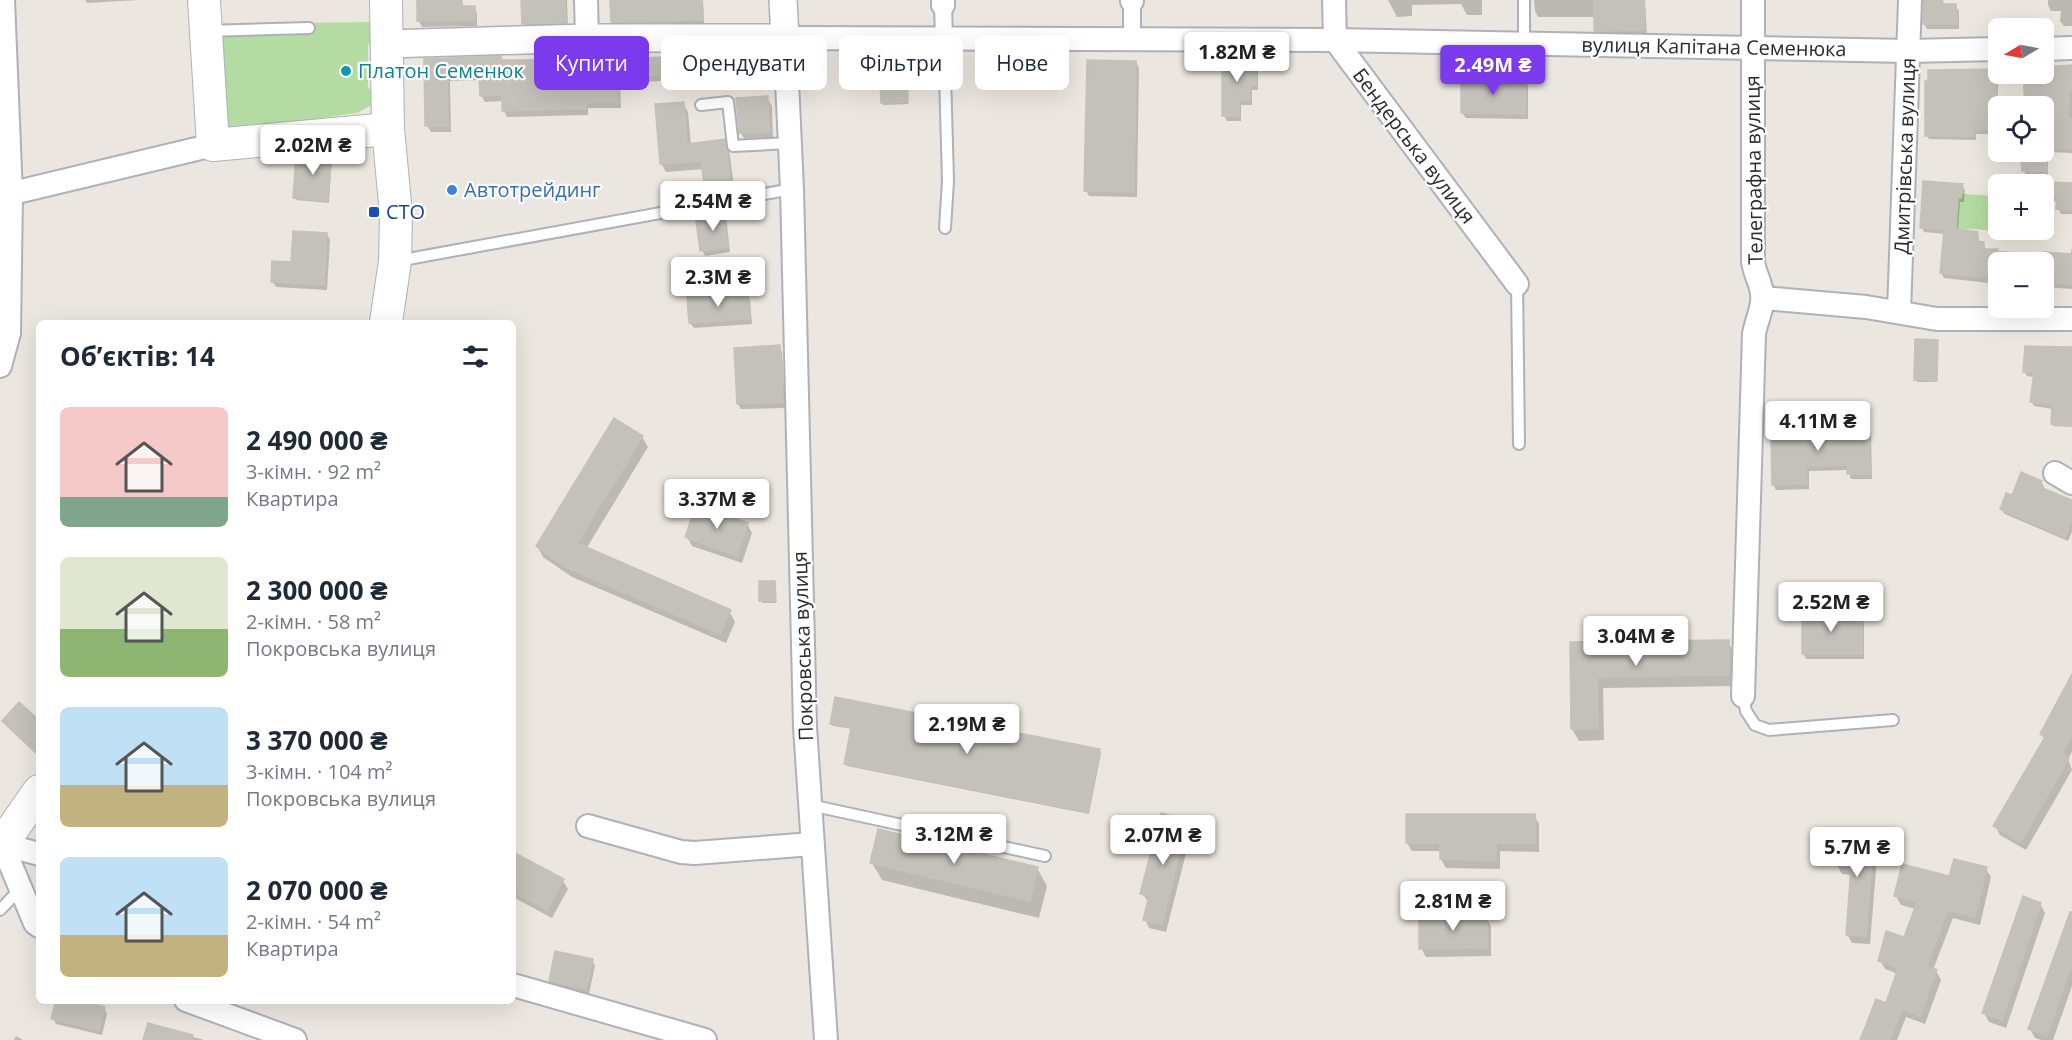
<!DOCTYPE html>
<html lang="uk">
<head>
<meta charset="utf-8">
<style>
  :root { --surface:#fff; --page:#f2f2f3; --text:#1f2937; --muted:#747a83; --accent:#7c3aed }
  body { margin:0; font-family:"Open Sans",sans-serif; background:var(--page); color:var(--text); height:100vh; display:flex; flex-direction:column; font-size:22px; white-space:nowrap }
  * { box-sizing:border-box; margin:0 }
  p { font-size:20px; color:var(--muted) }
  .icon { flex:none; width:33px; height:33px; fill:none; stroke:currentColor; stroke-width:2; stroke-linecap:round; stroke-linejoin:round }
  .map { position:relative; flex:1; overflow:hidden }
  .details { position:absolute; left:36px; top:320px; width:480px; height:684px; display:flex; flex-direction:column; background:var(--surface); border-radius:9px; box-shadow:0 6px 24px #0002 }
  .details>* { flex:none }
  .guide { position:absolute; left:534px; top:36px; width:570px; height:54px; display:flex; gap:12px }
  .needle { width:39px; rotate:260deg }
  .fabs { position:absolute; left:1988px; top:18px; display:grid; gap:12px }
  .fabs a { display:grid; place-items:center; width:66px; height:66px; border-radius:9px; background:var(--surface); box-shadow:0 6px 24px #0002; font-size:30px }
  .price { position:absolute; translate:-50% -51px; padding:0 14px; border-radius:6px; background:#fff; color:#222; font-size:20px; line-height:39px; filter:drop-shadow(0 2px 3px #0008) }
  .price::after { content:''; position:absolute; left:50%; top:36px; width:18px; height:14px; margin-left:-9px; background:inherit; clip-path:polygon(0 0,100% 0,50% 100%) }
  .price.active { background:var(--accent); color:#fff }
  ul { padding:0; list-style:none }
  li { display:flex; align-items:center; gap:18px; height:150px; padding:0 24px }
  li span { display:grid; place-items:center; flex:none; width:168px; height:120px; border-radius:9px; color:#555 }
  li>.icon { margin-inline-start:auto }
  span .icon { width:72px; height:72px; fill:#fffc; stroke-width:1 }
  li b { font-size:26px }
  h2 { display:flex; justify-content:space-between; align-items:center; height:72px; padding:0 24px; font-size:26px }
  .tag { padding:0 21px; border-radius:9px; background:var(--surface); box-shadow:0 6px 24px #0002; font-size:21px; line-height:54px }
  .tag.active { background:var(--accent); color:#fff }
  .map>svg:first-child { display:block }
</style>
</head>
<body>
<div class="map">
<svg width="2072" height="1040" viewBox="0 0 2072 1040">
  <rect width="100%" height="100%" fill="#ebe6df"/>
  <g fill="#b3dba2">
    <path d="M377,22v17l-9,6v43l10,6 -3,9 -18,10 -134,19 -7,-108z"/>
    <path d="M1996,184l2,1v45h22v3l-47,-4 -17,1 2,-32h3l1,-4 33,2z"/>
  </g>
  <g fill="#0003">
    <path d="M85,0h53l-51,3z"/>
    <path d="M418,0l43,1 3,5 10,1 3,6v13l-55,1 -3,-6z"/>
    <path d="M522,0h45l1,28 -41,1 -3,-5z"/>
    <path d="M611,0h92l1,23 -90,2 -2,-3z"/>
    <path d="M1388,0h94v15h-15l-6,-11 -49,1v11l-15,1z"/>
    <path d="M1534,0h111l2,36 -48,1 -4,-7v-13h-57l-3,-6z"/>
    <path d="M1924,0h19l1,5 11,1 4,5v18h-32l-3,-5z"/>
    <path d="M2048,0h24v26h-8l-4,-5 1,-10h-10l-3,-6z"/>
    <path d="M765,55l3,7 1,14 -149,7 1,25h-33v7l-81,2 -3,-6 -1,-10 -18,1 -4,-7v-15l-31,1 1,51h-20l-4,-7 -1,-65 74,-2 2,3h115z"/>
    <path d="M1255,59l3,6v25h-6v15h-11v16h-14l-3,-5z"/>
    <path d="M906,60l2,44 -25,1 -2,-26h-7l-1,-2 -1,-16z"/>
    <path d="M1136,62l3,6 -2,129 -48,-1 -3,-6z"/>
    <path d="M2072,66v87l-24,-1v23h-22l-2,-4 -3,-19h22v-46h-45v28h-22v6l-47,-1 -2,-4 3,-53 66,-12 3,4 -2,32 30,-1 -2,-31h18v-6z"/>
    <path d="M1525,80l3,6v33l-62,-1 -4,-5z"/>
    <path d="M767,97l5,9 1,34 -27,2 -5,-9z"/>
    <path d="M683,103l5,9 3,33 33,-4 5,8 7,52 -23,4 -5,-9 -4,-27 -38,3 -5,-9z"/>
    <path d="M332,154l-3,49 -33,-3 -1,-2z"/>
    <path d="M1962,185l3,5 -1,12h-4l-2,29 19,2 2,5v5h4l3,7 84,6 2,-8v41l-29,-2v-25h-45v22l-54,-6 -3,-5 4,-39 -21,-2 -2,-5z"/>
    <path d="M2072,185v29h-11l-3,-6v-6l-5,-1 -3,-5z"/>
    <path d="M723,211l3,5 4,36 -25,4 -3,-6 9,-30z"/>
    <path d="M327,234l3,6 -3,50 -51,-3 -3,-5z"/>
    <path d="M747,295l3,5 2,24 -58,4 -4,-5z"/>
    <path d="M1937,342v40h-20l-1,-2z"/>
    <path d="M779,347l3,5 3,56 -44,1 -3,-5 -3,-55z"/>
    <path d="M2072,349v78l-19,-1v-17l-19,-3 -3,-5 4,-24 -8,-1 -3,-5z"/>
    <path d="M1868,428l3,5 1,46h-21l-3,-9 -39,1v18l-33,1 -3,-6z"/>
    <path d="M642,437l6,10 -62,102 143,62 6,11 -9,21 -154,-66 -29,-20 -6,-11z"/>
    <path d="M2041,482l3,5 -1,3 29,11v31l-4,9 -63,-27 -4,-5z"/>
    <path d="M747,524l5,9 -10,30 -50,-17 -5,-9z"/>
    <path d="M774,582l2,21h-14l-1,-2z"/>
    <path d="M1851,613l2,4h8l3,6v36h-58l-3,-6z"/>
    <path d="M1728,642l6,11 1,33 -132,2 1,52 -25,1 -7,-12 -1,-85z"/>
    <path d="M2072,677v75l-4,7 4,11 -46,80 -26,-15 -5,-9 50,-86 -4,-6z"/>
    <path d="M832,724l267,27 2,2 -12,61 -242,-48 -1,-2 7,-35 -20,-3z"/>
    <path d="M1534,815l5,9v28l-39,-1v18l-54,-1 -5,-9v-8h-29l-5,-8z"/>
    <path d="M1187,822l5,8 -26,102 -17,-4 -4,-9 4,-17 -7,-8z"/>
    <path d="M1873,836l5,9 -8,99 -18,-1 -5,-9 5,-59 -10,-1 -5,-9z"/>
    <path d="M513,854l50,27 5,8 -16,29 -39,-21z"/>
    <path d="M872,863l165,5 10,18 -8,32 -157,-38z"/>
    <path d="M1986,869l5,8 -11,48 -27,-7 -20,52 3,1 5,9 -16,44 -19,-7 -9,23h-36l26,-36 11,-30 -13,-5 -5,-9 25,-21 11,-30 -15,-4 -5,-9z"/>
    <path d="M2040,904l5,9 -39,115 -17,-6 -5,-9z"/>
    <path d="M2072,915v71l-19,54h-12l-6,-2 -5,-9z"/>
    <path d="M1486,917l5,9v30l-65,1 -5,-9z"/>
    <path d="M592,960l3,6 -6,28 -36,-8 -3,-5z"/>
    <path d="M104,1008l3,6 -5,21 -46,-11 -3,-6z"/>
    <path d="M149,1025l55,15h-59z"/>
    <path d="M16,1036l7,4h-9z"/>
  </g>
  <g fill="#c4c0ba" stroke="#c6c2b9" stroke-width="1.5">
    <path d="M417,0h45v6h13v14l-58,1z"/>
    <path d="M521,0h44l1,23 -44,1z"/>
    <path d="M610,0h92l1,20 -92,2z"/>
    <path d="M1594,0h50l1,30 -51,1z"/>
    <path d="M1923,0h19v4h14l1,20h-34z"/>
    <path d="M737,54h29v16l-149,7 1,25h-32v7l-84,2v-16l-22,1 -1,-22 -32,1 1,51h-23l-1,-67 77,-3v4l116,-1z"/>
    <path d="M1222,58h34v27h-6v15h-11v16h-17z"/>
    <path d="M907,59l1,43 -27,1 -1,-26h-8l-1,-17z"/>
    <path d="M1087,60l49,1 -2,131 -50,-1z"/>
    <path d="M2072,65v24h-3l-1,30h4v30l-29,-1v-42h-18l-2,-32h20v-7z"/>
    <path d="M1997,69l-2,36h3v25h-24v6h-49v-55h3v-11z"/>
    <path d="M1461,78l65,1 -1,35 -64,-1z"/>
    <path d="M768,96l1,36 -30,1 -3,-35z"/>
    <path d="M684,102l3,42 38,-5 7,53 -26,5 -5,-36 -41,3 -5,-60z"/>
    <path d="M332,152l-4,49 -35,-3 3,-43z"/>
    <path d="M2020,152h26l1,19h-25z"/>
    <path d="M1923,181l40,3 -2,14h-3l-2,31 22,3 -1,9 7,1v7h14v30l-58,-6 4,-44 -24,-1z"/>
    <path d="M2049,182l23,1v27l-16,-1 1,-12 -9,-1z"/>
    <path d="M723,209l5,38 -28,4 -4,-30 14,-2 -1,-7z"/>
    <path d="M293,231l34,2 -3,52 -53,-3 1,-21 19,1z"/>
    <path d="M2043,252l29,2v30l-29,-1z"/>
    <path d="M748,293l2,26 -61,4 -2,-26z"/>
    <path d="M1915,339l23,1 -1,41 -23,-1z"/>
    <path d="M780,345l3,57 -46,2 -3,-56z"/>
    <path d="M2025,346l47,1v79l-21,-2 1,-19 -22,-3 4,-30h-11z"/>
    <path d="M614,418l29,18 -66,107 154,67 -11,24 -155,-67 -29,-21z"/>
    <path d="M1869,426l1,48h-23v-9l-41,1 1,18 -35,1 -1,-49 9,-8z"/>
    <path d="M2021,472l21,9 -2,6 32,13v20l-7,17 -65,-28 6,-16 6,2z"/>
    <path d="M696,505l52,18 -11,33 -52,-19z"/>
    <path d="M759,581h16l1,20h-17z"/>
    <path d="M1802,610l50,2 -1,4h11v38h-60z"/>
    <path d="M1729,640v35l-132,2 1,52h-27l-1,-87z"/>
    <path d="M2072,674v61l-10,19 7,4 -48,84 -28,-16 52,-89 -5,-3z"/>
    <path d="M835,697l265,52 -12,63 -244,-48 7,-36 -21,-4z"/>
    <path d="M19,702l20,18v36l-37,-35z"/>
    <path d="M1161,813l27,7 -26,104 -19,-4 6,-24 -9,-2z"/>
    <path d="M1406,814h129v29h-39v18l-56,-2v-16h-34z"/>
    <path d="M878,829l160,38 -8,34 -160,-38z"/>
    <path d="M1838,832l36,3 -8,101 -20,-1 5,-68 -15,-2z"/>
    <path d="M513,852l51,27 -17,31 -34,-18z"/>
    <path d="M1954,859l33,8 -12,50 -27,-7 -21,56 10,4 -17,46 -18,-7 -12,31h-30l16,-41 10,4 12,-35 -20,-7 8,-30 18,6 13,-35 -23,-6 8,-32 47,12z"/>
    <path d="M2023,896l18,7 -39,117 -20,-7z"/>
    <path d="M2070,912h2v52l-25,72 -19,-7z"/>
    <path d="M1487,915v33l-68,1v-33z"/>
    <path d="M555,951l38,8 -7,30 -37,-8z"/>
    <path d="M56,1000h27l22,7 -6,23 -48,-11z"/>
    <path d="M148,1023l45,12 -1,5h-49z"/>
  </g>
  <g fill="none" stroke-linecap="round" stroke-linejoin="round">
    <g stroke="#afb0ba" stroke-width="14">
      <g id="service">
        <path d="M1524,0v44"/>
        <path d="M207,31l102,-3"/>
        <path d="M944,39l4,142 -3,47"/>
        <path d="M701,105l27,-3 5,44 57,-3"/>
        <path d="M397,261l395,-72"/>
        <path d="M1517,284l2,160"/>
        <path d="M1743,696l3,15 9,14 14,5 124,-10"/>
        <path d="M810,805l235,51"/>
        <path d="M0,910l21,-22"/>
      </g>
    </g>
    <g stroke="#afb0ba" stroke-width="20">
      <g id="pedestrian">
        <path d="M1132,1v38"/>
        <path d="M943,5l1,34"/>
      </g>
    </g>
    <g stroke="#afb0ba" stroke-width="26">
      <g id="minor">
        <path d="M586,0l1,38"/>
        <path d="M943,0v5"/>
        <path d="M1132,0v1"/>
        <path d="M1334,0l1,40 182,244"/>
        <path d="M2043,49l29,-1"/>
        <path d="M0,196l213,-51"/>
        <path d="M1763,298l103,9 71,12h135"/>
        <path d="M1899,312l11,-312"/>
        <path d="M0,366l9,-33 2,-138 -8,-195"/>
        <path d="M2055,473l17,10"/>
        <path d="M1743,696l11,-362c2,-13 10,-27 8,-40 -1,-12 -8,-21 -9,-33v-261"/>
        <path d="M588,826l93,26 14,1 117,-9"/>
        <path d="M2,844l33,79 4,3"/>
        <path d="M2,844l37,10"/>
        <path d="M513,985l192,55"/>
        <path d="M186,1000l109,40"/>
        <path d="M826,1040l-21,-313 -13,-538 -7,-151 550,2 574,11 89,-2"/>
      </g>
    </g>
    <g stroke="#afb0ba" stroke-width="30">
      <path id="tertiary" d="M387,44l200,-6h198l-2,-38"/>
    </g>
    <g stroke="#afb0ba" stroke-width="34">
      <g id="secondary">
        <path d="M204,0l9,145 175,-16"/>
        <path d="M386,0l2,129 8,85 -1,47 -9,61"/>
        <path d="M0,847l39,-56"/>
      </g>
    </g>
    <use href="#service" stroke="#fff" stroke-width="10"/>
    <use href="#pedestrian" stroke="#fff" stroke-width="16"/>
    <use href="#minor" stroke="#fff" stroke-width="22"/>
    <use href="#tertiary" stroke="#fff" stroke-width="27"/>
    <use href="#secondary" stroke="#fff" stroke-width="32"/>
  </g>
  <circle fill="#0f9aa8" stroke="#fff" stroke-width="2" cx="346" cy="71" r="6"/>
  <circle fill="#3f7fe0" stroke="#fff" stroke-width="2" cx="452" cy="190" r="6"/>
  <rect fill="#1a4fb4" stroke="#fff" stroke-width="2" x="368" y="206" width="12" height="12" rx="3"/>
  <g text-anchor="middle" stroke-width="4.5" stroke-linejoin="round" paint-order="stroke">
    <g font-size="20" fill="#2b2b2b" stroke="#fff">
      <text transform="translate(1714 47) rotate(1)" y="7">вулиця Капітана Семенюка</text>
      <text transform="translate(1414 146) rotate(53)" y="7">Бендерська вулиця</text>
      <text transform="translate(1905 156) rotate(-88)" y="7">Дмитрівська вулиця</text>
      <text transform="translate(1754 170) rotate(-91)" y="7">Телеграфна вулиця</text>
      <text transform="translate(803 646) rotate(-92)" y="7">Покровська вулиця</text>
    </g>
    <g font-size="20" fill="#0d838f" stroke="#fff" text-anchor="start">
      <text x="358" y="78">Платон Семенюк</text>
    </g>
    <g font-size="20" fill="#366cbe" stroke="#fff" text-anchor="start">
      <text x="464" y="197">Автотрейдинг</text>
    </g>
    <g font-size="20" fill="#164399" stroke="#fff" text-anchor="start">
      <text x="386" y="219">СТО</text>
    </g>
  </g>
</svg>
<div class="fabs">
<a><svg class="needle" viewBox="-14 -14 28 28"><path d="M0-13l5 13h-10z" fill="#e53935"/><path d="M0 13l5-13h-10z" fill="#747a83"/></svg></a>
<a><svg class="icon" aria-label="locate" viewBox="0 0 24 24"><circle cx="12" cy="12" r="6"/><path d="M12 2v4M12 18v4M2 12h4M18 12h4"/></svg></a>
<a>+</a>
<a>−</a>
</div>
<b class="price" style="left:1237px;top:83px">1.82M ₴</b>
<b class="price active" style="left:1493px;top:96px">2.49M ₴</b>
<b class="price" style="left:313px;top:176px">2.02M ₴</b>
<b class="price" style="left:713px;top:232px">2.54M ₴</b>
<b class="price" style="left:718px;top:308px">2.3M ₴</b>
<b class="price" style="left:1818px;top:452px">4.11M ₴</b>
<b class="price" style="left:717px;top:530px">3.37M ₴</b>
<b class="price" style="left:1831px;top:633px">2.52M ₴</b>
<b class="price" style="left:1636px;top:667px">3.04M ₴</b>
<b class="price" style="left:967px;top:755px">2.19M ₴</b>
<b class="price" style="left:954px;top:865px">3.12M ₴</b>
<b class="price" style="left:1163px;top:866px">2.07M ₴</b>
<b class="price" style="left:1857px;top:878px">5.7M ₴</b>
<b class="price" style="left:1453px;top:932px">2.81M ₴</b>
<div class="guide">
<a class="tag active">Купити</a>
<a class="tag">Орендувати</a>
<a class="tag">Фільтри</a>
<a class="tag">Нове</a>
</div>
<section class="details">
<h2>Об’єктів: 14<svg class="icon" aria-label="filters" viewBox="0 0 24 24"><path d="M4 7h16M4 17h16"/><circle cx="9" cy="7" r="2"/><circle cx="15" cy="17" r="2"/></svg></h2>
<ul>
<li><span style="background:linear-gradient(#f6c9c9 75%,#7fa58c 0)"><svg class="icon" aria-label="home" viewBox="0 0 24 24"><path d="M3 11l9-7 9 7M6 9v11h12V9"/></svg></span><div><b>2 490 000 ₴</b><p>3-кімн. · 92 m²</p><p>Квартира</p></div></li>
<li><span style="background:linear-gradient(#dfe7d0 60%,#8fb573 0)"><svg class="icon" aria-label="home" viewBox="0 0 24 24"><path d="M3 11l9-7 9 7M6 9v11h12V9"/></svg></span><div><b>2 300 000 ₴</b><p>2-кімн. · 58 m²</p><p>Покровська вулиця</p></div></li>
<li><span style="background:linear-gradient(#bfe0f5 65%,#c2b280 0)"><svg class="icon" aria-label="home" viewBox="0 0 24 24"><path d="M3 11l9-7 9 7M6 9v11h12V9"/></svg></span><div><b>3 370 000 ₴</b><p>3-кімн. · 104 m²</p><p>Покровська вулиця</p></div></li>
<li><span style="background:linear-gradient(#bfe0f5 65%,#c2b280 0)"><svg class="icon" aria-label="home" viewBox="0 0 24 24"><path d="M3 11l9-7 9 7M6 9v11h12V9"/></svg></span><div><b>2 070 000 ₴</b><p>2-кімн. · 54 m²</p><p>Квартира</p></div></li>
</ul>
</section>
</div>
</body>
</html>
